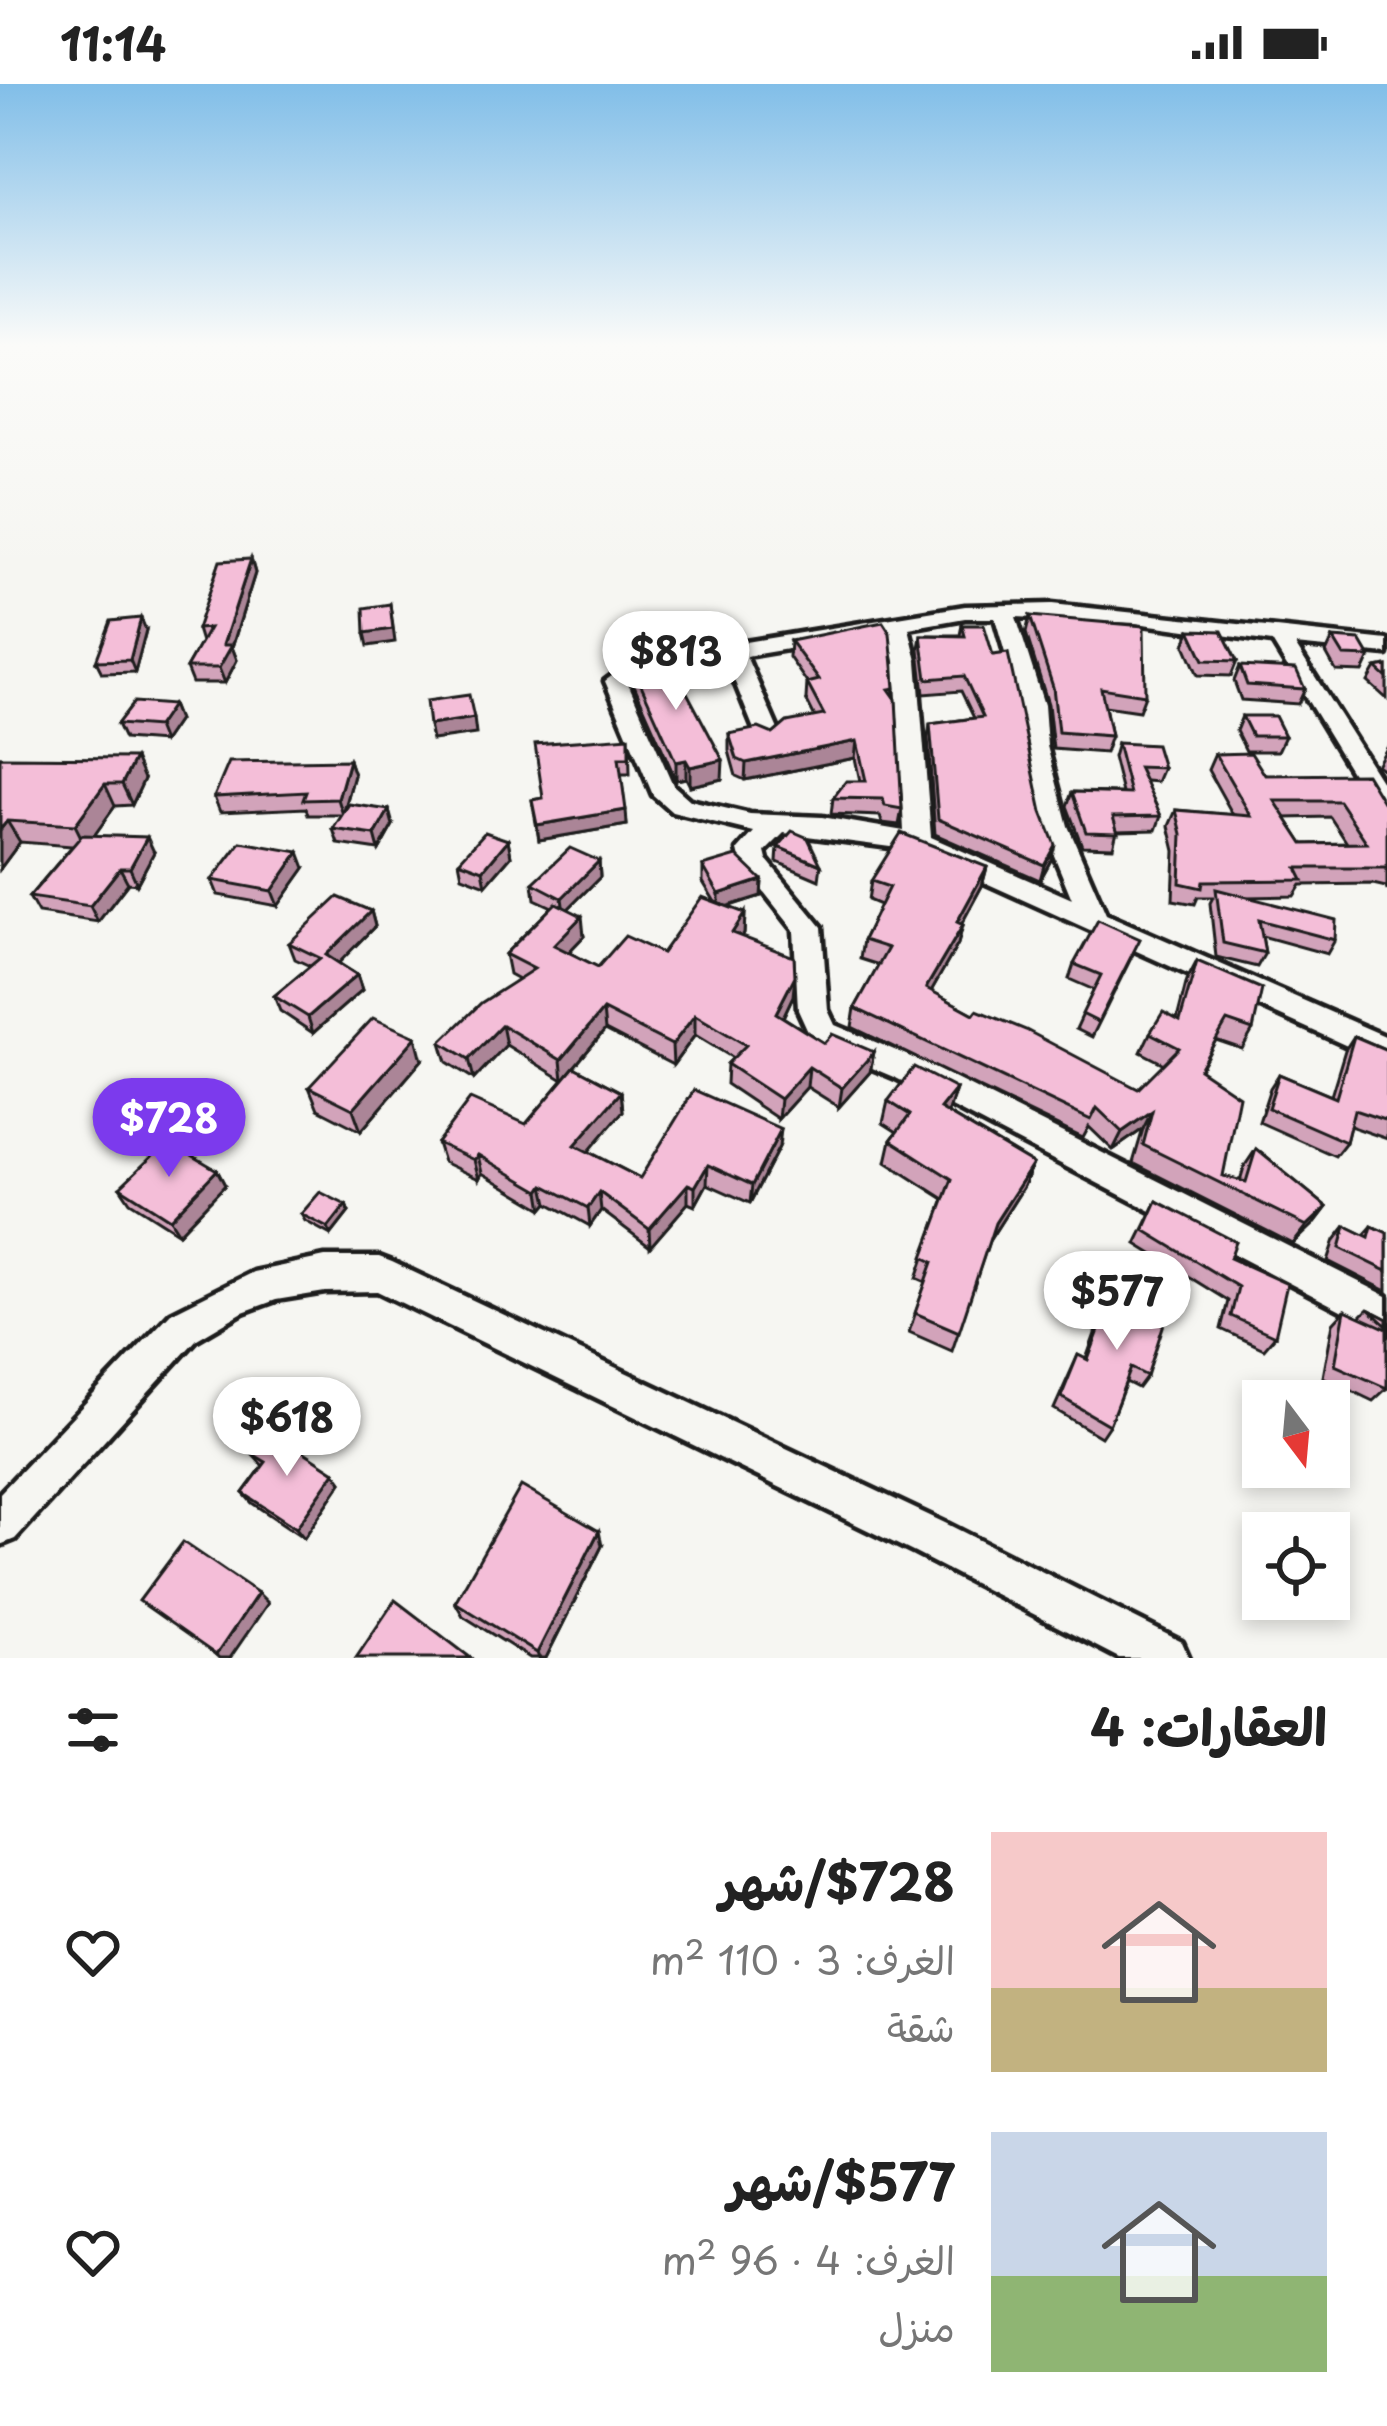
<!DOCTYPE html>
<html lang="ar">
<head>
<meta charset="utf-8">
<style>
  :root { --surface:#fff; --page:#f2f2f2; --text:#222; --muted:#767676; --accent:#7c3aed }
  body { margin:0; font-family:"Playpen Sans","Playpen Sans Arabic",sans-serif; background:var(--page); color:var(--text); direction:rtl; height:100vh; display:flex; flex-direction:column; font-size:45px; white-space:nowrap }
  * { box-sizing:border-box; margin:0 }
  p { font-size:39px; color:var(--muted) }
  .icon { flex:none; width:66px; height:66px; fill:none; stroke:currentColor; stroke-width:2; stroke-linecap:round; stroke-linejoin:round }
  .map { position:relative; height:1574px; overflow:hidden; direction:ltr }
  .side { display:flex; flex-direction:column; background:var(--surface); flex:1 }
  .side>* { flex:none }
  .needle { width:78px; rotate:164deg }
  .fabs { position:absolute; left:1242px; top:1296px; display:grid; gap:24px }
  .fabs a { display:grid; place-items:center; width:108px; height:108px; border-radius:0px; background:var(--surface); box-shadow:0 6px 18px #0003; font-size:60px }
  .price { position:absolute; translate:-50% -102px; padding:0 27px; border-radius:42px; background:#fff; color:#222; font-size:39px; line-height:78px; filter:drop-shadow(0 3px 6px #0008) }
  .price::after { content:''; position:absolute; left:50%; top:72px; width:36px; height:27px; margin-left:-18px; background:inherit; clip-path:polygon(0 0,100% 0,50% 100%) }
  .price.current { background:var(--accent); color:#fff }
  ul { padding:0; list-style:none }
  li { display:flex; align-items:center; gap:36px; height:300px; padding:0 60px }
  li span { display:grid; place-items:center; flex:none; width:336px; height:240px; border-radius:0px; color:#555 }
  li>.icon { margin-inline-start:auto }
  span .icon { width:144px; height:144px; fill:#fffc; stroke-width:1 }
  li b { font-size:51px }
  h2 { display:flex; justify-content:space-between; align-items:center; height:144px; padding:0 60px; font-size:51px }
  .status { display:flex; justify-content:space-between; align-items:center; height:84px; padding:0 60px; background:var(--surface); direction:ltr }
  .status svg { height:33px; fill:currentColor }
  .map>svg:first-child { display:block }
</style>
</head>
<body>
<div class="status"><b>11:14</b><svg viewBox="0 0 49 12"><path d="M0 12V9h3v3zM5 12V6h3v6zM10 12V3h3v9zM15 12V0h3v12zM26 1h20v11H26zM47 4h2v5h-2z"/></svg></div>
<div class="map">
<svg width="1387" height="1574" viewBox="0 0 1387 1574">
  <rect width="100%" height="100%" fill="#f6f6f2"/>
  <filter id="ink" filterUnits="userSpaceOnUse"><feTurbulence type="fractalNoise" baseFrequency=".00833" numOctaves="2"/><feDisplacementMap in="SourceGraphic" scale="24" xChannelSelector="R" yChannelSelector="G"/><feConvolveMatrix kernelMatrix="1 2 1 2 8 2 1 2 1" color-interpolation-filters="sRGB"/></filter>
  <g filter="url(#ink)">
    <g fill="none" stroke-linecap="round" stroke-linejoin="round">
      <g stroke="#1c1c1c" stroke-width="9">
        <g id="minor">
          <path d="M1052,520l335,36v14l-92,-9 92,145v29l-9,-3 -106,-174 -136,-19 -120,-6 28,88 3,41 21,80 38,88 281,123v27l-474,-214 -129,-17 -19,19 2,8 55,67 6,83 7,15 83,35 469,236v38l-491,-256 -83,-35 -15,-33 -4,-80 -53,-67 -3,-13 16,-18 -82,-20 -19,-17 -48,-114 23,-17 105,-20 232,-38zM965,534h30l25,87 3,41 19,80 30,73 -141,-62 -14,-176 -8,-33zM889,548l6,29 9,170 -82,-14 -72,-3 -60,-14 -17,-15 -45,-102 15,-8 83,-15 32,79 12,7 12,-7 -36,-83z"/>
          <path d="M325,1173h54l13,5 553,261 237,119 7,16h-70l-204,-105 -538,-262 -52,1 -49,8 -33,12 -46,27 -182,200 -15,6v-52l171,-180 82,-41z"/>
        </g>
      </g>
      <use href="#minor" fill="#f6f6f2" fill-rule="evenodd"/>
    </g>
    <g fill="#d2a3ba" stroke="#1c1c1c" stroke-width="3" fill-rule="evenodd">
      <path d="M251,475l4,14 -23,74 5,13 -12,23h-33l-6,-15 15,-26 -4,-13z"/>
      <path d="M1030,532l115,79 -6,16 -34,-5 6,30 -6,17 -52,-4 -5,-45 -22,-71z"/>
      <path d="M962,541l89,235 -11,20 -105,-46 -7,-96 2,-14 44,-6 -13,-27 -37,3 -5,-45 2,-14h39z"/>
      <path d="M146,546l-11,42 -33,1 -6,-12z"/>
      <path d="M1190,546l47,31 -6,15 -33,-1 -13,-30z"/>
      <path d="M1333,554l37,19 -7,15 -27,-1 -10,-18z"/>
      <path d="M790,557l104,55 8,113 -3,16 -17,-2 -2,-7 -49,-2 2,-16 27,-17 -5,-23 -110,22 -9,-4 -7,-25v-17h44l42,-17 -9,-18 1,-16 -18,-26z"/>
      <path d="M1240,582l65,23 -7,15 -57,-4 -7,-19z"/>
      <path d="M1387,582v33l-19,-17 8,-14z"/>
      <path d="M633,583l89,112 -32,7 -4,-8 -10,2 -42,-95z"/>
      <path d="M172,621l6,15 -15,22 -39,-3 -7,-15z"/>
      <path d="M1242,632l43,20 -7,15h-32l-10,-20z"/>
      <path d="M629,653l1,37h-9l6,51 -88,15 -7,-40 11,-2z"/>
      <path d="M1117,659l46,25 -6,14 -12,-1 16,35 -5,14 -39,1 -4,16 -31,-1 -15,-40 5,-14 50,1 -9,-36z"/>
      <path d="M1387,664v24l-10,-7z"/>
      <path d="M1215,670l50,21 122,28v88l-1,-4 -13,-3 -72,1 -7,11 -49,1 90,43 -8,14 -65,-18 3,17 -8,14 -41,-10 -6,-54 3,-6h-15l-3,7 -22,-4 2,-49 -6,-25 7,-16 57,5 -25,-45zM1330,733l17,26 -44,1 -17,-26z"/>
      <path d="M0,673l144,22 -12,26 -17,1 -21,29 60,17 -17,32 -9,-1 -30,39 -60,-9 -9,-16 43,-51 -52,-4 -20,27z"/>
      <path d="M349,676l5,15 -11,40h-35l-2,-7 -86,4 -6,-15z"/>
      <path d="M393,741l-14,25 -41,-6 -5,-15z"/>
      <path d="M508,756l3,16 -25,29 -24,-9 -3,-15z"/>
      <path d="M778,763l43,18 -2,15 -42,-18z"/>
      <path d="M599,777l1,16 -32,32 16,27 -15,16 29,15 64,-14 53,-51 -12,-20v-16l59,14 -1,16 -34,11 18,6 -1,21 -2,3 51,59 -10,21 41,26 50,9 -4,20 -31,35 -32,-20 -29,32 -52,-35 1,-20 6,-6 -38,-23 -22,30 -68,-35 -31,37 47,25 2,19 -35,40 52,27 139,-31 -29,56 -43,-19 -12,22 -7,-3 -38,44 -49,-37 -11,16 -42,-23 -5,6 -61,-36 -3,6 -36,-17 -6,-19 89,-19 37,-44 -57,-35 -32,34 -27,-17 -6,-20 77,-63 -9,-5 -4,-20 47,-47 -17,-8 -2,-16z"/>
      <path d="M987,783l-5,19 -21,38 2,1 -5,19 -27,47 43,23 164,75 26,-25 -23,-12 9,-19 27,-14 10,-39 10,-19 56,69 -11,19 -26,-9 -16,29 23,107 17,5 4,-14 12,-18 71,58 -13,17 -21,20 -160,-81 10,-34 -30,21 -24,-23 -6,11 -231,-111 3,-19 24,-43 -19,-6 3,-19 17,-35 -12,-5 3,-19z"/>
      <path d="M305,784l-27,38 -60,-11 -6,-15z"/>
      <path d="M371,827l4,15 -37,37 19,12 5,15 -49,43 -33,-22 -6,-15 36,-30 -15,-7 -6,-16z"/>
      <path d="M1133,870l-41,83 -16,-8 18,-39 -25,-11 5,-15z"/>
      <path d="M1354,952l33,14v89l-37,-13 -4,16 -11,14 -76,-34 11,-34 9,-14 52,22 14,-46z"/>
      <path d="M422,976l-61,71 -43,-22 -9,-22z"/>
      <path d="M956,1005l-9,24 86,51 -9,22 -35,55 -37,110 -43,-19 17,-50 -9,-4 27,-79 -58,-37 5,-22 6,-8 -14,-9 5,-22z"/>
      <path d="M217,1086l8,15 -46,48 -49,-31 -10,-15z"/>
      <path d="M1157,1117l73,57 45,78 -11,13 -43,-20 7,-28 -92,-57z"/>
      <path d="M346,1121l3,7 -18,23 -26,-14 -4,-7z"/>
      <path d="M1346,1142l18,9 8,-9 15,7v58l-59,-30 7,-21z"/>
      <path d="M1117,1198l30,94 -9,12 -12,-6 -17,43 -8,12 -47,-28 24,-54 8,4 23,-64z"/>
      <path d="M1368,1225l19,10v69l-14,13 -50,-24 10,-54 12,-13 15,7z"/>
      <path d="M251,1369l84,19 7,10 -38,56 -52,-35 -9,-10 20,-27z"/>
      <path d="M602,1462l-56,112h-16l-67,-42 -8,-14z"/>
    </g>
    <g fill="#ab8597" stroke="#1c1c1c" stroke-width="3">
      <path d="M251,475l4,14 -23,74 5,13 -12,23 -6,-15 4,-23z"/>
      <path d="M390,520l5,38 -27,4 -3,-13z"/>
      <path d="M141,534l5,12 -11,42 -5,-12z"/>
      <path d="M172,621l6,15 -15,22 -6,-15z"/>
      <path d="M474,634l2,16 -44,6 -3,-15z"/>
      <path d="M857,657l-2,17 -110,22 1,-17z"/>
      <path d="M135,674l9,21 -12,26 -10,-21z"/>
      <path d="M349,676l5,15 -11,40 -5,-16z"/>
      <path d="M686,676v18l-10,2v-18z"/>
      <path d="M723,676l-1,19 -32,7v-19z"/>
      <path d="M105,700l10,22 -29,41 -11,-22z"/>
      <path d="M389,726l4,15 -14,25 -4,-15z"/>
      <path d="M626,726l1,15 -88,15 -2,-15z"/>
      <path d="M7,737l13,21 -20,27v-39z"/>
      <path d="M147,753l7,15 -17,32 -7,-16z"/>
      <path d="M508,756l3,16 -25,29 -3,-15z"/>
      <path d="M1055,761l-4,15 -11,20 4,-15z"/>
      <path d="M299,768l6,16 -27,38 -6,-15z"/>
      <path d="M599,777l1,16 -36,36 -2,-15z"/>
      <path d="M987,783l-5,19 -30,56 5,-20z"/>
      <path d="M120,784l8,15 -30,39 -8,-16z"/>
      <path d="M762,796l-1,16 -42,13v-15z"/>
      <path d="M371,827l4,15 -44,45 -5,-16z"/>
      <path d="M745,829l-1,21 -13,20 1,-21z"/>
      <path d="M582,832l2,20 -28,29 -2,-20z"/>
      <path d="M963,841l-5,19 -36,63 4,-19z"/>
      <path d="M357,891l5,15 -49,43 -5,-16z"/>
      <path d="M795,892l-2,20 -18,38 1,-21z"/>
      <path d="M603,926l2,20 -42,50 -2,-20z"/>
      <path d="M695,931v20l-22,30 -1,-20z"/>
      <path d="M502,941l4,20 -32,34 -5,-20z"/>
      <path d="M416,953l6,23 -61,71 -8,-22z"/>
      <path d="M874,968l-4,20 -31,35 3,-19z"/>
      <path d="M809,983l-2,20 -29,32 2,-20z"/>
      <path d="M956,1005l-7,22 -15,20 6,-22z"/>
      <path d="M621,1008l2,19 -45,53 -3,-19z"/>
      <path d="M1152,1027l-9,18 -30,21 9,-18z"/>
      <path d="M781,1045l-2,18 -29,56 2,-18z"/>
      <path d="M478,1071l4,18 -3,6 -5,-19z"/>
      <path d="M1033,1080l-9,22 -37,58 8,-21z"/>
      <path d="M708,1081l-1,19 -12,22v-19z"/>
      <path d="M217,1086l8,15 -46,48 -9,-14z"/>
      <path d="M688,1100v19l-38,44 -1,-18z"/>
      <path d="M544,1101l4,18 -5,6 -3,-18z"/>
      <path d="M599,1108l2,18 -11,16 -2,-18z"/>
      <path d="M346,1121l3,7 -18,23 -3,-7z"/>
      <path d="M1327,1123l-13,17 -21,20 14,-18z"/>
      <path d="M335,1388l7,10 -38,56 -8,-10z"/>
      <path d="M599,1447l3,15 -56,112h-7l-2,-5z"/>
      <path d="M258,1509l10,10 -38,55h-11l-3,-3z"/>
    </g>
    <g fill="#f4bed8" stroke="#1c1c1c" stroke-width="3" fill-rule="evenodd">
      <path d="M251,475l-28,86h9l-13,23h-33l23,-40 -12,1 23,-68z"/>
      <path d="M390,520l3,25 -28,4 -1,-25z"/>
      <path d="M1030,532l114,10 1,69 -44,-7 10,48 -53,-4 -5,-45z"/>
      <path d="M141,534l-11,42 -34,1 15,-40z"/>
      <path d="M883,538l7,11 5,55 -6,1 7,10 6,110 -17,-3 -2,-7 -50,-1 13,-17h20l-9,-40 -111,22 -9,-4 -8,-25 30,-6 14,6 14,-12 37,-7 -17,-32 12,-3 -29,-39z"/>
      <path d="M962,541h22l9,30 15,-2 34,159 13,33 -11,20 -106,-46 -8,-95 53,-7 -19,-41 -37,3 -6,-44 44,1z"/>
      <path d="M1190,546l32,1 15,30 -33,-1z"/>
      <path d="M1333,554l27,2 10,17 -26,-1z"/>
      <path d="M668,573l55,103 -33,7 -4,-7 -10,2 -43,-95 11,-6z"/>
      <path d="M1240,582l56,3 9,20 -58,-4z"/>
      <path d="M1387,582v12l-11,-10z"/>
      <path d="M469,611l5,23 -45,7 -3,-24z"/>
      <path d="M134,618l38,3 -15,22 -40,-3z"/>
      <path d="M1242,632h33l10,20h-33z"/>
      <path d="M629,653v21h-10l7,52 -89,15 -5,-25 11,-2 -8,-54z"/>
      <path d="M1117,659l39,2 7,23 -25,-1 23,49 -48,1 5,16 -32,-1 -14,-40 58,2z"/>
      <path d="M1251,669l14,22 101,-1 17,28 4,1v65h-90l6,12 -100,1 -1,7 -22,-5 2,-49 -6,-24 75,6 -36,-62zM1275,717h64l28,42 -64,1z"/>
      <path d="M0,673l135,1 -13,26h-17l-30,41 -68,-4 -7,9z"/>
      <path d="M349,676l-11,39 -35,1 3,-8 -92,5 15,-35z"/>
      <path d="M349,720l40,6 -14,25 -42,-6z"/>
      <path d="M792,747l16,7 13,27 -43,-18z"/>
      <path d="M485,748l23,8 -25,30 -24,-9z"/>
      <path d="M901,749l86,34 -30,55 6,3 -37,63 48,26 3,-4 49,20 112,59 41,-41 -29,-15 13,-21 17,9 17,-60 65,28 -9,41 -26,-9 -28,48 40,27 -16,80 23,6 10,-33 71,58 -20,19 -164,-81 9,-34 -30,21 -25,-24 -6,12 -236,-112 33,-60 -25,-8 26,-53 -18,-6z"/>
      <path d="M82,751l65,2 -17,31h-10l-30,38 -61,-9z"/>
      <path d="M241,758l58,10 -27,39 -60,-11z"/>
      <path d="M570,764l29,13 -37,37 -29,-15z"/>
      <path d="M737,772l25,24 -43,14 -16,-28z"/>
      <path d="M1216,805l120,31 -1,20 -76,-20 6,33 -42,-10z"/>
      <path d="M338,813l33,14 -45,44 31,20 -49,42 -34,-21 46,-38 -31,-15z"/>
      <path d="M702,813l43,16 -13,20 62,24 1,19 -19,37 48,30 8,-9 42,18 -32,36 -33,-21 -29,32 -53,-35 19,-19 -51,-30 -23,30 -69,-35 -42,50 -59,-35 -33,34 -28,-17 40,-39 53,-34 -29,-15 51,-51 26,13 -28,29 44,22 27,-31 37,17z"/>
      <path d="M1098,836l42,19 -42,83 -16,-8 19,-39 -27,-11z"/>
      <path d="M373,934l43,19 -63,72 -44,-22z"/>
      <path d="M1354,952l33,14v71l-33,-11 -8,32 -78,-34 11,-34 57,24z"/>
      <path d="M574,983l47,25 -46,53 65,33 54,-88 87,39 -29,56 -44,-20 -13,22 -7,-3 -39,45 -50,-37 -11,16 -44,-23 -4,6 -62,-36 -4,5 -37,-17 33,-44 56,25z"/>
      <path d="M914,983l42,22 -16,20 93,55 -38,59 -36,109 -44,-19 18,-51 -10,-5 29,-78 -61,-39 19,-25 -22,-14z"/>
      <path d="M168,1057l49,29 -47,49 -50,-32z"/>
      <path d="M320,1108l26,13 -18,23 -27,-14z"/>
      <path d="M1157,1117l79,41 -6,16 57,26 -12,52 -44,-20 7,-29 -94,-57z"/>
      <path d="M1346,1142l23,11 3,-11 15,7v38l-47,-23z"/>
      <path d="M1117,1198l52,26 -22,68 -16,-8 -22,57 -48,-28 17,-42 10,5z"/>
      <path d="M1368,1225l19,10v7z"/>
      <path d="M1345,1226l42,19v59l-52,-23z"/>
      <path d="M269,1345l66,43 -39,56 -53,-35 23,-31 -15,-9z"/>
      <path d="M521,1402l78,45 -62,122 -82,-51z"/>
      <path d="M183,1458l75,51 -42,62 -77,-54z"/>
      <path d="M395,1516l76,58h-115z"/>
    </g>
  </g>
  <linearGradient id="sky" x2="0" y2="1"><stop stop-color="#81bee8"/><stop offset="0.54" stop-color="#fbfbf9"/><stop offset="1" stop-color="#fbfbf9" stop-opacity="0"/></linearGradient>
  <rect width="1387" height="483" fill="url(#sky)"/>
</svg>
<div class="fabs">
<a><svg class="needle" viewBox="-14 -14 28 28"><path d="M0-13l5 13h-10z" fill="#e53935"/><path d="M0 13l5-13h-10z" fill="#767676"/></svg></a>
<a><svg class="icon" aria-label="locate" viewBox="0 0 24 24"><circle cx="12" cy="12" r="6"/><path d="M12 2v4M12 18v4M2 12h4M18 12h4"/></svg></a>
</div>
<b class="price" style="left:676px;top:629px">$813</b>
<b class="price current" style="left:169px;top:1096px">$728</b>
<b class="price" style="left:1117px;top:1269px">$577</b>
<b class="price" style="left:287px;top:1395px">$618</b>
</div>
<section class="side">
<h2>العقارات: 4<svg class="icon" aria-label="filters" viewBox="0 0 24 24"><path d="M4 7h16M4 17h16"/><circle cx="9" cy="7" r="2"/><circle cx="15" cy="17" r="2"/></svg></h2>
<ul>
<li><span style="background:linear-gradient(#f6c9c9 65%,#c2b280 0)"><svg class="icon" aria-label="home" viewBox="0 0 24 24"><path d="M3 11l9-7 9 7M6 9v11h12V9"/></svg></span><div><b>$728/شهر</b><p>الغرف: 3 · 110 m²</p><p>شقة</p></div><svg class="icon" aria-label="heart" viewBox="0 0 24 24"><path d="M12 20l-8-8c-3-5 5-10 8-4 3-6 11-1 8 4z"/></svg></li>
<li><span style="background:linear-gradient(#c9d6e8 60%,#8fb573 0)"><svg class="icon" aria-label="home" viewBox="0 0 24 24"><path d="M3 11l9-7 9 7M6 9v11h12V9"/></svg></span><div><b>$577/شهر</b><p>الغرف: 4 · 96 m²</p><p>منزل</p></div><svg class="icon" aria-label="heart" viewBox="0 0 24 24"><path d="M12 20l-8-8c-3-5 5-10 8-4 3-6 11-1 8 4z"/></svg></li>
</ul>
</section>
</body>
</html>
